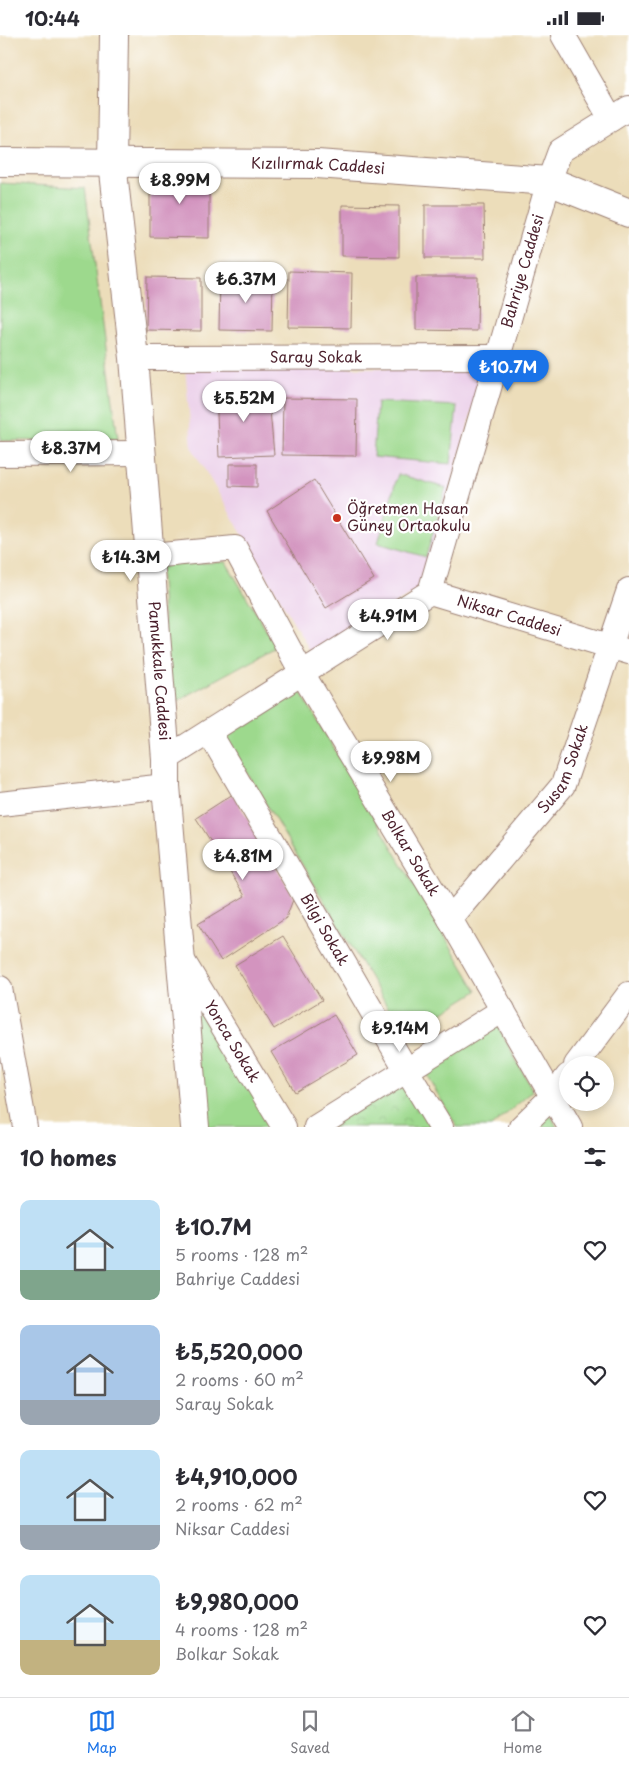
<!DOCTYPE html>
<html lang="en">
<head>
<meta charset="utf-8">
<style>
  :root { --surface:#fff; --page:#f7f7f7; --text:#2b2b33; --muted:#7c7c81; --line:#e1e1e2; --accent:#1a73e8 }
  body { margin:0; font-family:"Playpen Sans",sans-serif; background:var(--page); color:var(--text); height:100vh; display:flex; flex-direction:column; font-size:19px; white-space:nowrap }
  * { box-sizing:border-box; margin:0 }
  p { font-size:16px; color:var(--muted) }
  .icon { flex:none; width:28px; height:28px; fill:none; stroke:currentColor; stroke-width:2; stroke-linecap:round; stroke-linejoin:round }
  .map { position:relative; height:1092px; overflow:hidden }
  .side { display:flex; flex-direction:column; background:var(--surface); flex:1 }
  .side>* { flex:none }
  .fabs { position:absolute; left:559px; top:1021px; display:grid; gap:10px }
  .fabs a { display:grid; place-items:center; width:55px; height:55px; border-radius:50%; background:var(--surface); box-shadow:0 2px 8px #0003; font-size:25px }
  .price { position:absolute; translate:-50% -42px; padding:0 11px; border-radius:18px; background:#fff; color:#222; font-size:16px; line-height:32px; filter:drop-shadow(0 1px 2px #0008) }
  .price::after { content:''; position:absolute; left:50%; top:30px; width:15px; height:11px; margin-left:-8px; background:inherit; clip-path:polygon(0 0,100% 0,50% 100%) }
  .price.current { background:var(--accent); color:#fff }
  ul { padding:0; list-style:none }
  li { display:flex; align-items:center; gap:15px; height:125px; padding:0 20px }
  li span { display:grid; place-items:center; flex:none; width:140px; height:100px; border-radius:10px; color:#555 }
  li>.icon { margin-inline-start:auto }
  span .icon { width:60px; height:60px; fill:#fffc; stroke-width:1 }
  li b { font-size:21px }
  h2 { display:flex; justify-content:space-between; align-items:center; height:60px; padding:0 20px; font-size:21px }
  .status { display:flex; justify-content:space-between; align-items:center; height:35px; padding:0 25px; background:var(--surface); direction:ltr }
  .status svg { height:14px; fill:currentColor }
  .dock { display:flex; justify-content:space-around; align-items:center; height:70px; border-top:1px solid var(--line); background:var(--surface); font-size:14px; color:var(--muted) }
  .dock a { display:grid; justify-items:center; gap:2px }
  .dock .current { color:var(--accent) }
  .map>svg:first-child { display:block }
</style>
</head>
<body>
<div class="status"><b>10:44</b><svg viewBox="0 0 49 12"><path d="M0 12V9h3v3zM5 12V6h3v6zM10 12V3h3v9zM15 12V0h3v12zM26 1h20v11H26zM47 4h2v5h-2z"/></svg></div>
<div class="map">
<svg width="629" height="1092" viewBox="0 0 629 1092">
  <defs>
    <pattern id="park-crowns" width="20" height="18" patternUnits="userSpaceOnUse" patternTransform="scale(1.25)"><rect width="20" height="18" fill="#9dd98d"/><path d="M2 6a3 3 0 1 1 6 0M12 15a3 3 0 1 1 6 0" fill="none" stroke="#89ba7a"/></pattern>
  </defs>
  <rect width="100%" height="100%" fill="#fff"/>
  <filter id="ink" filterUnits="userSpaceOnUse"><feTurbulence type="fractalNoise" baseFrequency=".02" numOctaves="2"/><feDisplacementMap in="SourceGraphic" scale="10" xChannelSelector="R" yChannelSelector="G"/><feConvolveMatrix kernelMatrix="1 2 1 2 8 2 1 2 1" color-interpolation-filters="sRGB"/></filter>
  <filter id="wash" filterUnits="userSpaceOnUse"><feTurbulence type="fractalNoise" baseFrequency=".0096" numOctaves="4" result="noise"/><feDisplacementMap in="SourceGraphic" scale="20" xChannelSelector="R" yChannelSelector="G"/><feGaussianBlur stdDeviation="1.12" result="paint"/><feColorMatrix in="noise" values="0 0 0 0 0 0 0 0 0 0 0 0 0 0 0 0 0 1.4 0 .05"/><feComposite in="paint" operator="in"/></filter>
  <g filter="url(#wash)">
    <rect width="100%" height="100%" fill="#ecddba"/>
    <path fill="#ecd1ea" d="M185,331l299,3 -62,219 -111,64 -119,-204z"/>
    <g fill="#9dd98d" stroke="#747c5c">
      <path d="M0,148l85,5 33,251 -118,2z"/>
      <path d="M377,367l80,4 -6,58 -78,-7z"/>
      <path d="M398,439l48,14 -20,69 -48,-14z"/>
      <path d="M226,527l50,85 -107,58 -9,-140z"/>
      <path d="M297,651l180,305 -72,45 -181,-302z"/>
      <path d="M190,958l86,134h-71z"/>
      <path d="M496,988l37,68 -42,36h-34l-34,-58z"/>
      <path d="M549,1077l8,15h-23z"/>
    </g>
    <path fill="url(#park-crowns)" stroke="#747c5c" d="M401,1044l31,48h-107z"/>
    <g id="blocks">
      <g fill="#d394bf">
        <path d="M150,137l59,1v65l-59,-1z"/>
        <path d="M342,170l57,1v51l-57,-1z"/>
        <path d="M425,170h59l1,53h-60z"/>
        <path d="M289,236l63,2 -1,55 -63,-1z"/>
        <path d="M147,242l54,1v53l-55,-1z"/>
        <path d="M220,242h53l-1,54 -53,-1z"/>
        <path d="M416,242h62l-1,54 -61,-1z"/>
        <path d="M268,353l6,67 -55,2 -3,-65z"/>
        <path d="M283,363l74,1 -1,57 -74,-1z"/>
        <path d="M229,429h28v23l-28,-1z"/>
        <path d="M314,445l60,99 -48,29 -59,-97z"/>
        <path d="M233,759l61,103 -8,21 -65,43 -23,-37 47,-28 -49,-78z"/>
        <path d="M283,901l39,64 -48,29 -39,-64z"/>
        <path d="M334,980l24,40 -63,37 -24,-40z"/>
      </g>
    </g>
  </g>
  <g filter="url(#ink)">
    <use href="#blocks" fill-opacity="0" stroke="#9b7e72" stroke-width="1"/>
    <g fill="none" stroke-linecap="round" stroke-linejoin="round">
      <g stroke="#9b7e72" stroke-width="26">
        <g id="minor">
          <path d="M563,0l48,84"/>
          <path id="s1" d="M134,323l364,-1"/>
          <path d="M0,419l141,-1"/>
          <path id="s2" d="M151,521l84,-8 67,125 148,246 120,208"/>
          <path id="s3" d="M430,557l119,-411 11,-30 69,-43"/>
          <path id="s4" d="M209,697l198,339 34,56"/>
          <path id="s5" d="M166,724l264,-167 199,60"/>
          <path d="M0,769l166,-18"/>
          <path id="s6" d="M450,884l113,-134 66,-195"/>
          <path id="s7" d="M180,921l104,171"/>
          <path d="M0,953l25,139"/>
          <path d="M576,1030l53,-71"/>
          <path d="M316,1092l187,-117"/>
          <path d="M521,1092l32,-31 15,-20"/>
        </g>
      </g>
      <g stroke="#9b7e72" stroke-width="30">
        <g id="tertiary">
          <path id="s8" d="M114,0l-2,128 22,195 32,401v27l29,341"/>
          <path id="s9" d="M0,127l317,2 232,17 80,32"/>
        </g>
      </g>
      <use href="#minor" stroke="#fff" stroke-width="24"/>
      <use href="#tertiary" stroke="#fff" stroke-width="28"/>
    </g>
  </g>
  <circle fill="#c8321e" stroke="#fff" stroke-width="2" cx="337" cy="483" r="5"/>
  <g text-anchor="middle" stroke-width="4.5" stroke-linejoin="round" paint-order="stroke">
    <g font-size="15" fill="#4a1f2b" stroke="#fff">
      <text dy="5" stroke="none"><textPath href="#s9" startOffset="318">Kızılırmak Caddesi</textPath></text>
      <text dy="5" stroke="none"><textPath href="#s3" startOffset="334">Bahriye Caddesi</textPath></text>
      <text dy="5" stroke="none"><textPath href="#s1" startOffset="182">Saray Sokak</textPath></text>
      <text dy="5" stroke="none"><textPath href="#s5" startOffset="395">Niksar Caddesi</textPath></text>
      <text dy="5" stroke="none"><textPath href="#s8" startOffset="638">Pamukkale Caddesi</textPath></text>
      <text dy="5" stroke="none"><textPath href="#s6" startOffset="190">Susam Sokak</textPath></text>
      <text dy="5" stroke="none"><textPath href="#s2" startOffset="436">Bolkar Sokak</textPath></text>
      <text dy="5" stroke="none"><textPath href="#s4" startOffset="229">Bilgi Sokak</textPath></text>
      <text dy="5" stroke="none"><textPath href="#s7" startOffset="100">Yonca Sokak</textPath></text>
    </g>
    <g font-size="15" fill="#4a1f2b" stroke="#fff" text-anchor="start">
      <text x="347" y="479">Öğretmen Hasan<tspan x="347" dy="17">Güney Ortaokulu</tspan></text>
    </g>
  </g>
</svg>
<div class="fabs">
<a><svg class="icon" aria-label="locate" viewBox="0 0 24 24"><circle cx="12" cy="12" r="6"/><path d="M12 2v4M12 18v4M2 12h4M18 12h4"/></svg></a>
</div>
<b class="price" style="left:180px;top:170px">₺8.99M</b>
<b class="price" style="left:246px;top:269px">₺6.37M</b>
<b class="price current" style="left:508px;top:357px">₺10.7M</b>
<b class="price" style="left:244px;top:388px">₺5.52M</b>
<b class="price" style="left:71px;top:438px">₺8.37M</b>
<b class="price" style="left:131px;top:547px">₺14.3M</b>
<b class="price" style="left:388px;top:606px">₺4.91M</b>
<b class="price" style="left:391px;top:748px">₺9.98M</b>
<b class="price" style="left:243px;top:846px">₺4.81M</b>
<b class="price" style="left:400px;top:1018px">₺9.14M</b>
</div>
<section class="side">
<h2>10 homes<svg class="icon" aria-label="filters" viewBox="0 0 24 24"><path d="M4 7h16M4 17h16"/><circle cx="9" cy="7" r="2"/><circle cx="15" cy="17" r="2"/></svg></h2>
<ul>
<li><span style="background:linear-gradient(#bfe0f5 70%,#7fa58c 0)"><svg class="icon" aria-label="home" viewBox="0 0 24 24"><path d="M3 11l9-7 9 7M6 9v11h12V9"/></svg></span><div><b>₺10.7M</b><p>5 rooms · 128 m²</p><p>Bahriye Caddesi</p></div><svg class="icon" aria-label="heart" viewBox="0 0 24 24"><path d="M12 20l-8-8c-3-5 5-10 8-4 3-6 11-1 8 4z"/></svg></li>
<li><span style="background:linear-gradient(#a9c7e8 75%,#9aa5b1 0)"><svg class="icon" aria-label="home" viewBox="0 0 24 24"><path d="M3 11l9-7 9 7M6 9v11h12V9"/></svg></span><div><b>₺5,520,000</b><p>2 rooms · 60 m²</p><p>Saray Sokak</p></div><svg class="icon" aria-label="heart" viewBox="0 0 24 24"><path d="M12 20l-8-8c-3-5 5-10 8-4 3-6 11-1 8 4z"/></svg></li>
<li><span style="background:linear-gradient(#bfe0f5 75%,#9aa5b1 0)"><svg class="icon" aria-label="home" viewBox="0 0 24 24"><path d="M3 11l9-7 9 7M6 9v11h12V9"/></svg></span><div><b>₺4,910,000</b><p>2 rooms · 62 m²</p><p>Niksar Caddesi</p></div><svg class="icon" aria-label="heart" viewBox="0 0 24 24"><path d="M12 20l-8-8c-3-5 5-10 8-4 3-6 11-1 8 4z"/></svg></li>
<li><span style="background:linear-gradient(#bfe0f5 65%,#c2b280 0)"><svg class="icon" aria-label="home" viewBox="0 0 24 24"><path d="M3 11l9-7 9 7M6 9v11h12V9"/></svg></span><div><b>₺9,980,000</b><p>4 rooms · 128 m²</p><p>Bolkar Sokak</p></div><svg class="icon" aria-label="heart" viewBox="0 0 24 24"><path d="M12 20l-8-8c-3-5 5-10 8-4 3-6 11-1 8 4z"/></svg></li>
</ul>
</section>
<nav class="dock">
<a class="current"><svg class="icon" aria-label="map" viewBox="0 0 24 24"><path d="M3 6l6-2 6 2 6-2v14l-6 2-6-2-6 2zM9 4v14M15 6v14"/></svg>Map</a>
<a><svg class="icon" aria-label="saved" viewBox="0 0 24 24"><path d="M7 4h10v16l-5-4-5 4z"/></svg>Saved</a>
<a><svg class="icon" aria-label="home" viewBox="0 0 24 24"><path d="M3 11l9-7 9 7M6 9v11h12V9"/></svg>Home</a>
</nav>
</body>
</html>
